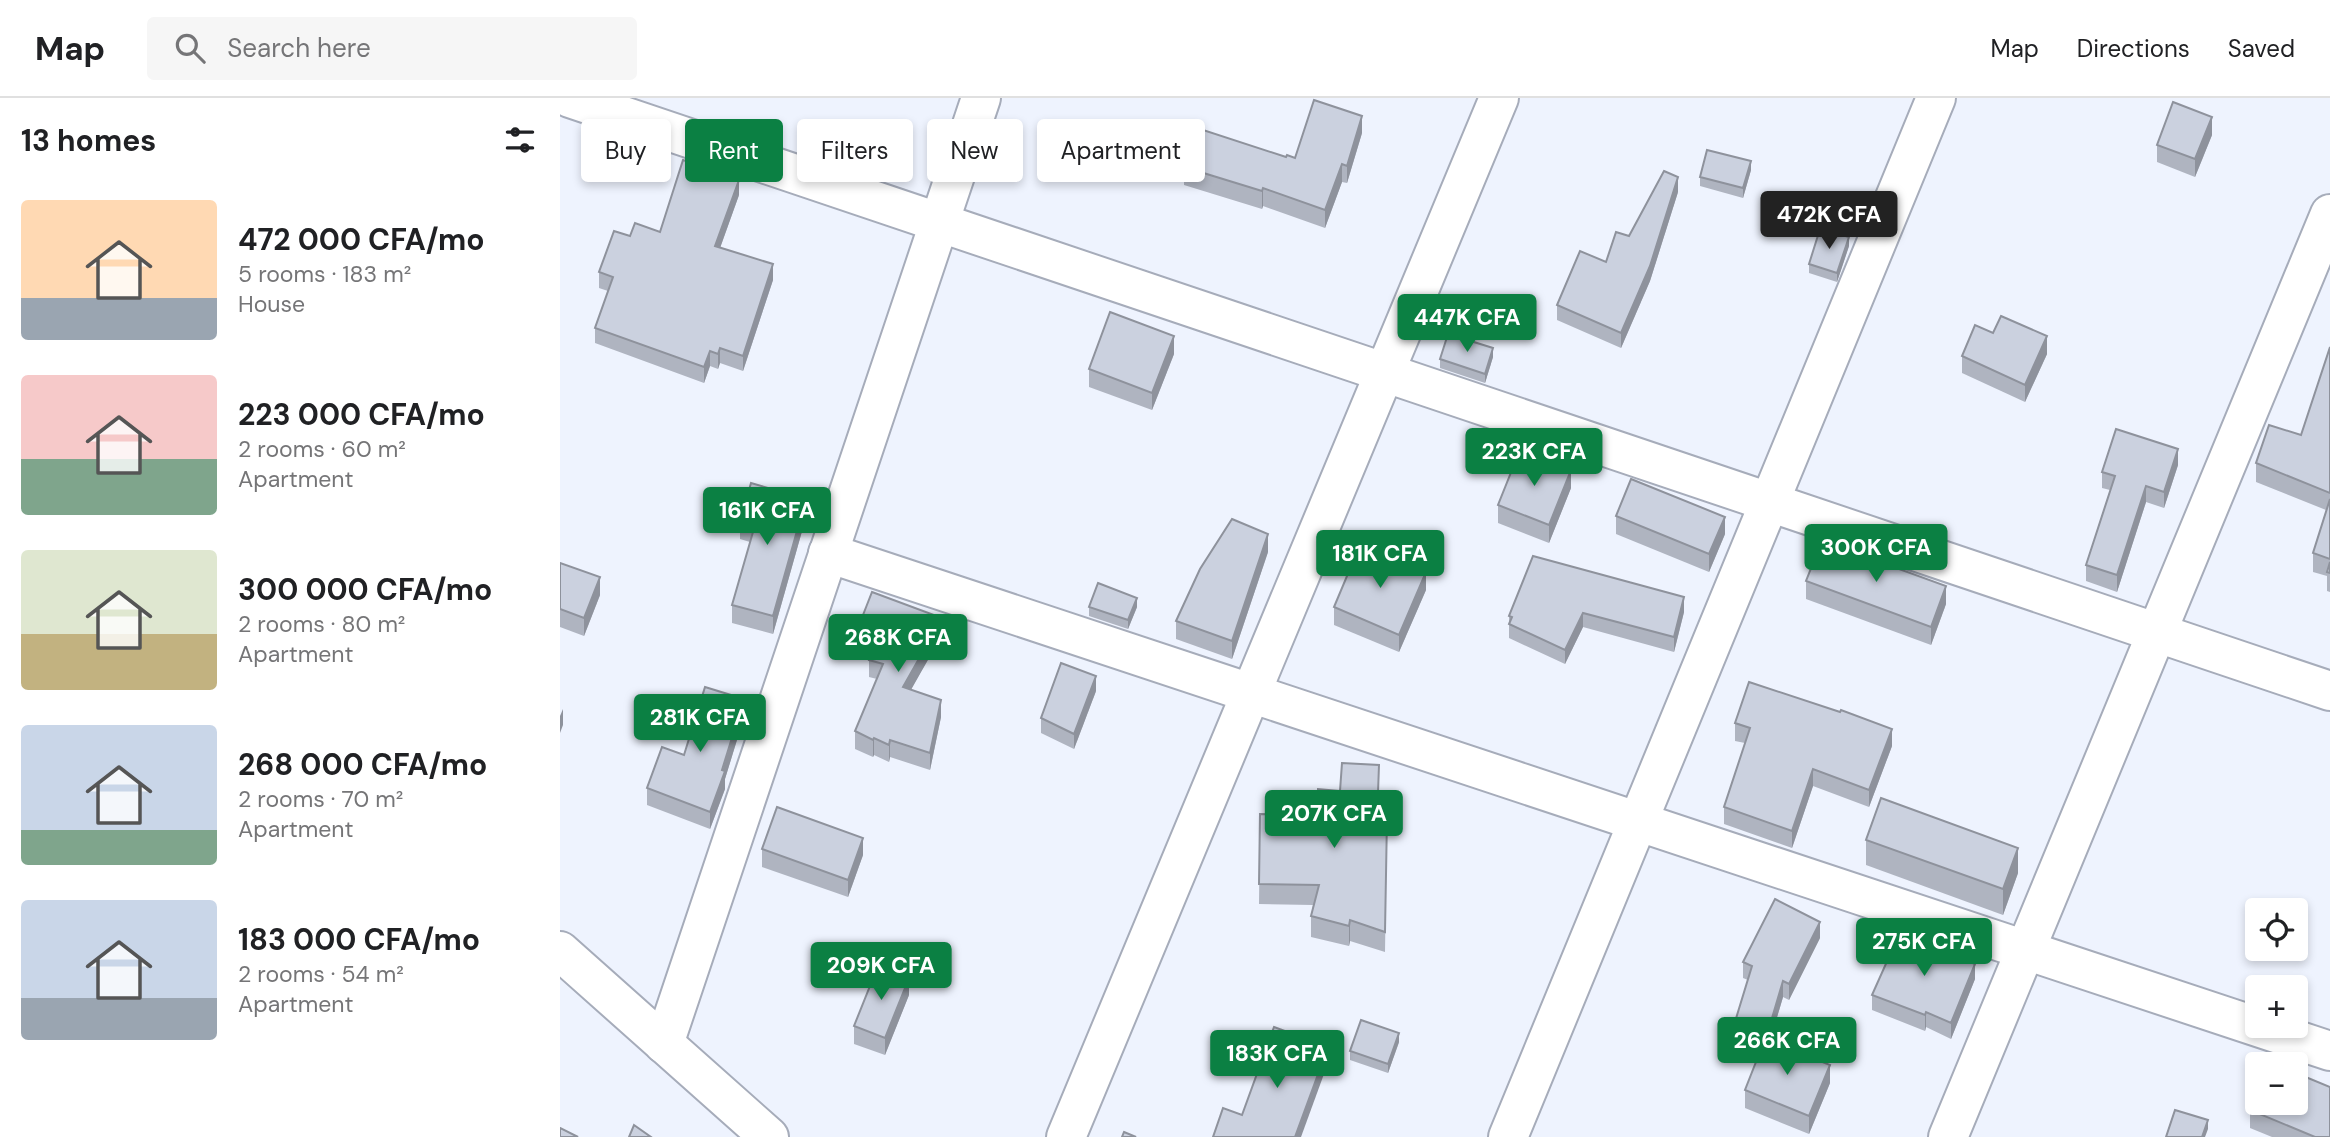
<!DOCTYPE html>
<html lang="en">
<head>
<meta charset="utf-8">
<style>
  :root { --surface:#fff; --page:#f6f6f6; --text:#202124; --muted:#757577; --line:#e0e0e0; --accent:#0b8043 }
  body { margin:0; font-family:"DM Sans",sans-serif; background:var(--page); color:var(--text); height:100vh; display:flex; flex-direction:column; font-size:26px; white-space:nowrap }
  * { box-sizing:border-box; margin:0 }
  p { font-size:23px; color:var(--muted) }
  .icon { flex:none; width:38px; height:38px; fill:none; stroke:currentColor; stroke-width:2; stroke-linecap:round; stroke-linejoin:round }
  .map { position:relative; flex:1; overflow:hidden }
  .side { display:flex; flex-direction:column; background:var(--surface); width:560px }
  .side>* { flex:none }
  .guide { position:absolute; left:21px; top:21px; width:665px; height:63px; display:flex; gap:14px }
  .buttons { position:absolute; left:1685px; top:800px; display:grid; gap:14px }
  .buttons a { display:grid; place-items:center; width:63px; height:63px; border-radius:7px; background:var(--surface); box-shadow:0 4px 10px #0003; font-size:35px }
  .price { position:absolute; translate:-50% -60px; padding:0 16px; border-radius:7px; background:var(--accent); color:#fff; font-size:23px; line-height:46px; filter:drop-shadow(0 2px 4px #0008) }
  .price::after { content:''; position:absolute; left:50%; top:42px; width:21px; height:16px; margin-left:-10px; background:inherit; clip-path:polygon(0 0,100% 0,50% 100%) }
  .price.active { background:#222; color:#fff }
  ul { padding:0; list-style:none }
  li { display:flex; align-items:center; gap:21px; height:175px; padding:0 21px }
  li span { display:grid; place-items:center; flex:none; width:196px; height:140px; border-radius:7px; color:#555 }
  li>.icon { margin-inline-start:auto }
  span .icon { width:84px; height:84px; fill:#fffc; stroke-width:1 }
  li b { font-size:30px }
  h2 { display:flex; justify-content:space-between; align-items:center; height:84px; padding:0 21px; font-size:30px }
  .pill { padding:0 24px; border-radius:7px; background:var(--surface); box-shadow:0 4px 10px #0003; font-size:24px; line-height:63px }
  .pill.active { background:var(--accent); color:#fff }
  header { display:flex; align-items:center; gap:42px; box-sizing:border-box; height:98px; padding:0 35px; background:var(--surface); border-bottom:2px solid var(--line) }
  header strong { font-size:33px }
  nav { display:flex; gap:38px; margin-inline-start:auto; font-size:24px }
  .search { width:490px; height:63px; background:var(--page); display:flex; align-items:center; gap:18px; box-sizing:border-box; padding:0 24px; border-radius:7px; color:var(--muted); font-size:26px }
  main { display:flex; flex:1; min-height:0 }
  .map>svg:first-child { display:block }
</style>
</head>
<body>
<header>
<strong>Map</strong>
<div class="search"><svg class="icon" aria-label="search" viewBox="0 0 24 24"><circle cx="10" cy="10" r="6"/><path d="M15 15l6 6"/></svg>Search here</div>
<nav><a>Map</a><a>Directions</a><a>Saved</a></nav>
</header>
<main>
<section class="side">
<h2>13 homes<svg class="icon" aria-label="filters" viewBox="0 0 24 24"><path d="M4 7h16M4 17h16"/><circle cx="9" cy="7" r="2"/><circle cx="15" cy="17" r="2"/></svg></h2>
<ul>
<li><span style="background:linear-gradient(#ffd9b3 70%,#9aa5b1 0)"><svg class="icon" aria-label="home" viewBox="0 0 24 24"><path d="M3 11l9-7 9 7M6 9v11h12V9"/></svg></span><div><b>472 000 CFA/mo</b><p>5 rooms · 183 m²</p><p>House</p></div></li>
<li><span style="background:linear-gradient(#f6c9c9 60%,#7fa58c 0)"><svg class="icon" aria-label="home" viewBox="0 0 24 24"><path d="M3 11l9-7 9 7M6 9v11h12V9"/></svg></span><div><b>223 000 CFA/mo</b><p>2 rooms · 60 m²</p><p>Apartment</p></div></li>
<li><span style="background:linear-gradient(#dfe7d0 60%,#c2b280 0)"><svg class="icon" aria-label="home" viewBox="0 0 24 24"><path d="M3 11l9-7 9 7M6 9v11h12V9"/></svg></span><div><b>300 000 CFA/mo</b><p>2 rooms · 80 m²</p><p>Apartment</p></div></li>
<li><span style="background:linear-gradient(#c9d6e8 75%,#7fa58c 0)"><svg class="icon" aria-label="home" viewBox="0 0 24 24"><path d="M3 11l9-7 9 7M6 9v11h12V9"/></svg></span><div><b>268 000 CFA/mo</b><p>2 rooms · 70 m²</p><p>Apartment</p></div></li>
<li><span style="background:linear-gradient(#c9d6e8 70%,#9aa5b1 0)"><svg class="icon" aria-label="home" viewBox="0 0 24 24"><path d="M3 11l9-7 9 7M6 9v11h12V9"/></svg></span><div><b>183 000 CFA/mo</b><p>2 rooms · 54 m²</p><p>Apartment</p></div></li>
</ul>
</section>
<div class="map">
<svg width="1770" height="1039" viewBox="0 0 1770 1039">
  <rect width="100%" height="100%" fill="#eef3fe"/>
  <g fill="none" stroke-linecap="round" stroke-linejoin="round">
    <g stroke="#a6acba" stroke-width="42">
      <g id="minor">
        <path d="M10,0l1760,593"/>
        <path d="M268,455l1502,498"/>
        <path d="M0,853l209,186"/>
        <path d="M104,946l317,-946"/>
        <path d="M506,1039l433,-1039"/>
        <path d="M948,1039l428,-1039"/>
        <path d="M1388,1039l382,-923"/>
      </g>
    </g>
    <use href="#minor" stroke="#fff" stroke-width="38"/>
  </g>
  <g fill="#afb4c0">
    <path d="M802,35l-15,50 -5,-1 -17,46 -62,-22 -1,3 -78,-24v-18l102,-10 9,1z"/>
    <path d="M1652,37l-17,42 -38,-15v-17z"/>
    <path d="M1191,72l-8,28 -43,-12v-9z"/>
    <path d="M1118,94l-28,89 -29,67 -64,-28v-15l49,-43 23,-26z"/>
    <path d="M179,97l-19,53 53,32 -30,91 -23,-8 -2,6 -8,-3 -6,17 -109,-40v-15l13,-37 -9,-3v-16l31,-36 30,-4z"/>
    <path d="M1289,148l-12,36 -28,-9v-9z"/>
    <path d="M1433,235l54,21 -22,48 -63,-29v-17z"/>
    <path d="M1770,249v245l-3,-1v-15l-14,-4v-19l13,-43 -70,-28v-19l45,-28z"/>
    <path d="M614,256l-22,56 -63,-23v-18z"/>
    <path d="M933,259l-8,26 -45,-15v-9z"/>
    <path d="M1618,367l-14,43 -18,-6 -29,90 -31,-11v-16l24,-75 -8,-2v-16z"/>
    <path d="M1011,390l-22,55 -51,-20v-18z"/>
    <path d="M1056,418l109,18 -16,38 -93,-38z"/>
    <path d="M246,419l-33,117 -41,-11v-18l18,-63 -10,-3v-18z"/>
    <path d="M708,454l-36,107 -56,-20v-18z"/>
    <path d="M973,458l151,56 -10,40 -91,-25 -18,37 -56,-26v-22z"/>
    <path d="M0,465l40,32 -16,41 -24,-9z"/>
    <path d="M1246,483l140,23 -15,41 -125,-46z"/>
    <path d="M866,492l-27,62 -65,-27v-18z"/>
    <path d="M529,509h48l-9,22 -39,-13z"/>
    <path d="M382,537l-31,54 30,28 -11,53 -40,-13 -1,5 -15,-7 -1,2 -18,-8v-18l22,-52 -8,-2v-17l-15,-5v-17z"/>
    <path d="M536,593l-22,58 -33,-16v-15z"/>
    <path d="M184,619l-19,62v10l-15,40 -63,-24v-17l37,-33z"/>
    <path d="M1175,625l157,23 -23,61 -56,-21 -21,62 -68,-24v-17l21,-64 -10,-2z"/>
    <path d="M819,695l5,23 3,1 -2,135 -35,-11 -1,5 -38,-9v-21l2,-11 -54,-1 1,-90 57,1z"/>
    <path d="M1306,742l152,33 -15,42 -137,-50z"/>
    <path d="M202,751l101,6 -15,42 -86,-30z"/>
    <path d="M1260,840l-31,62 -6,-3 -13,44 60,42 -21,51 -64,-26v-18l16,-41 -27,-8v-16l14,-45 -5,-2v-16z"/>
    <path d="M1390,856l25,25 -24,60 -25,-12 -1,4 -53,-21v-15z"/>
    <path d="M349,897l-24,60 -31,-11v-18z"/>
    <path d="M839,944l-11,31 -38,-13v-9z"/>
    <path d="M1690,1012l80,27h-58l-22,-9z"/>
  </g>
  <g fill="#8e929c">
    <path d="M802,18v17l-15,50v-17z"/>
    <path d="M1652,19v18l-17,42v-18z"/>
    <path d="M1191,63v9l-8,28v-10z"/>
    <path d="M782,66v18l-17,46v-18z"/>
    <path d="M1118,79v15l-28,89 -29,67v-15z"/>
    <path d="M179,82v15l-24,67v-16z"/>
    <path d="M703,90v18l-1,3v-18z"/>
    <path d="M1289,139v9l-12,36v-9z"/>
    <path d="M213,166v16l-30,91v-15z"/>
    <path d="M614,238v18l-22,56v-17z"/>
    <path d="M1487,238v18l-22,48v-17z"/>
    <path d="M160,250v15l-2,6v-15z"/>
    <path d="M933,250v9l-8,26v-9z"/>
    <path d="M150,253v15l-6,17v-16z"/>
    <path d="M1618,351v16l-14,43v-16z"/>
    <path d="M1011,372v18l-22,55v-18z"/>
    <path d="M1586,388v16l-29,90v-17z"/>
    <path d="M246,401v18l-33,117v-18z"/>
    <path d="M1165,419v17l-16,38v-18z"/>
    <path d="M708,436v18l-36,107v-18z"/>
    <path d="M866,474v18l-27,62v-17z"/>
    <path d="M40,479v18l-16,41v-18z"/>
    <path d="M1386,488v18l-15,41v-18z"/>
    <path d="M1124,499v15l-10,40v-15z"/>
    <path d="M577,500v9l-9,22v-9z"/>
    <path d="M1023,515v14l-18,37v-14z"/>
    <path d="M382,520v17l-39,69v-17z"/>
    <path d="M536,578v15l-22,58v-15z"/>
    <path d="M184,601v18l-19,62v10l-15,40v-17z"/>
    <path d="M381,602v17l-11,53v-17z"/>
    <path d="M3,611v16l-3,8v-17z"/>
    <path d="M1332,631v17l-23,61v-17z"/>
    <path d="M314,640v17l-1,2v-17z"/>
    <path d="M330,642v17l-1,5v-17z"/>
    <path d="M1253,671v17l-21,62v-17z"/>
    <path d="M303,740v17l-15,42v-17z"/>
    <path d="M1458,750v25l-15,42v-26z"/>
    <path d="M790,822v21l-1,5v-20z"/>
    <path d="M1260,824v16l-31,62v-16z"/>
    <path d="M1415,866v15l-24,60v-16z"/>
    <path d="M349,880v17l-24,60v-17z"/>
    <path d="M1223,883v16l-16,54v-16z"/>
    <path d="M1366,914v15l-1,4v-16z"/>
    <path d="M839,935v9l-11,31v-9z"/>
    <path d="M768,949v16l-27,74h-6z"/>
    <path d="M1270,967v18l-21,51v-18z"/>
    <path d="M1648,1022v9l-3,8h-3z"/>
  </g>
  <g fill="#cbd1df" stroke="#8e929c" stroke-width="2">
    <path d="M754,2l48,16 -15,50 -5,-2 -17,46 -62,-22 -1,3 -78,-24 13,-39 89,29 1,-2 8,3z"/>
    <path d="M1613,4l39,15 -17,42 -38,-14z"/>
    <path d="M1147,52l44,11 -8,27 -43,-11z"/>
    <path d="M123,62l56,20 -24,66 58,18 -30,92 -23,-8 -2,6 -8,-3 -6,16 -109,-39 18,-51 -14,-5 15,-41 16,5 5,-13 25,9z"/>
    <path d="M1104,73l14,6 -28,89 -29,67 -64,-28 23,-54 26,11 10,-30 13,4z"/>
    <path d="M1260,131l29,8 -12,36 -28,-9z"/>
    <path d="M550,214l64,24 -22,57 -63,-24z"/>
    <path d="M1441,218l46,20 -22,49 -63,-29 13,-31 18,8z"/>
    <path d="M888,236l45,14 -8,26 -45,-15z"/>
    <path d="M1770,249v146l-74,-30 13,-38 32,10z"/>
    <path d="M1556,331l62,20 -14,43 -18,-6 -29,89 -31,-10 29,-89 -13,-4z"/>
    <path d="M960,352l51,20 -22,55 -51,-20z"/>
    <path d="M1071,381l94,38 -16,37 -93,-38z"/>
    <path d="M191,385l55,16 -33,117 -41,-11 23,-80 -15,-4z"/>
    <path d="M1770,401v60l-17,-6z"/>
    <path d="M672,421l36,15 -36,107 -56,-20 24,-52z"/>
    <path d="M1262,443l124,45 -15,41 -125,-46z"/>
    <path d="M800,447l66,27 -27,63 -65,-28z"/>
    <path d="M973,458l151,41 -10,40 -91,-24 -18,37 -56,-26 3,-7 -3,-1z"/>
    <path d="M1770,464v11l-3,-1z"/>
    <path d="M0,465l40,14 -16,41 -24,-9z"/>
    <path d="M538,485l39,15 -9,22 -39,-13z"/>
    <path d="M312,494l70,26 -39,69 38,13 -11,53 -40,-13 -1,5 -15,-7 -1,2 -18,-9 28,-67 -14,-4 5,-16 -20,-6z"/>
    <path d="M501,565l35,13 -22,58 -33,-16z"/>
    <path d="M1189,584l91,30 1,-2 51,19 -23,61 -56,-21 -21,62 -68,-24 26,-79 -15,-5z"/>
    <path d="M145,589l39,12 -22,71 3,1 -15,41 -63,-24 15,-41 22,8z"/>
    <path d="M782,665l37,2 -1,28h6l-2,23 5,1 -2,115 -35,-12 -1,6 -38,-10 8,-31 -60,-1 1,-70 57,1 1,-26 22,2z"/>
    <path d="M1321,700l137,50 -15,41 -137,-49z"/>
    <path d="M217,709l86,31 -15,42 -86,-31z"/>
    <path d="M1215,801l45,23 -31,62 -6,-3 -16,54 -33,-10 18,-59 -9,-4z"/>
    <path d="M1341,832l49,20 -1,3 26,11 -24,59 -25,-11 -1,3 -53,-20z"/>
    <path d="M318,868l31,12 -24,60 -31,-12z"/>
    <path d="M801,922l38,13 -11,31 -38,-13z"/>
    <path d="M714,929l54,20 -33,90h1h-83l10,-29 19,7z"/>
    <path d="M1205,941l65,26 -21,51 -64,-26z"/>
    <path d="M1736,975l34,14v50h-15l-65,-27 8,-19v11h38z"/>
    <path d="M1615,1012l33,10 -6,17h-36z"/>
    <path d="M74,1027l17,12h-22z"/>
    <path d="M0,1030l18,9h-18z"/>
    <path d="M564,1034l12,5h-14z"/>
  </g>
</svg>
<div class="buttons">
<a><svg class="icon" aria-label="locate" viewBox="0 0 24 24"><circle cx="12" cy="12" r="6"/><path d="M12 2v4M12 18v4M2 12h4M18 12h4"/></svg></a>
<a>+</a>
<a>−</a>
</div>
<b class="price active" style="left:1269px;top:153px">472K CFA</b>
<b class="price" style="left:907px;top:256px">447K CFA</b>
<b class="price" style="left:974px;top:390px">223K CFA</b>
<b class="price" style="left:207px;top:449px">161K CFA</b>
<b class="price" style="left:1316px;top:486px">300K CFA</b>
<b class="price" style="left:820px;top:492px">181K CFA</b>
<b class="price" style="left:338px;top:576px">268K CFA</b>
<b class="price" style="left:140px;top:656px">281K CFA</b>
<b class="price" style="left:774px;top:752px">207K CFA</b>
<b class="price" style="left:1364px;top:880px">275K CFA</b>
<b class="price" style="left:321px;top:904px">209K CFA</b>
<b class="price" style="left:1227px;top:979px">266K CFA</b>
<b class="price" style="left:717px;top:992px">183K CFA</b>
<div class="guide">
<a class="pill">Buy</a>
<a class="pill active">Rent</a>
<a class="pill">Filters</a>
<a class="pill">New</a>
<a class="pill">Apartment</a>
</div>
</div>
</main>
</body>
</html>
